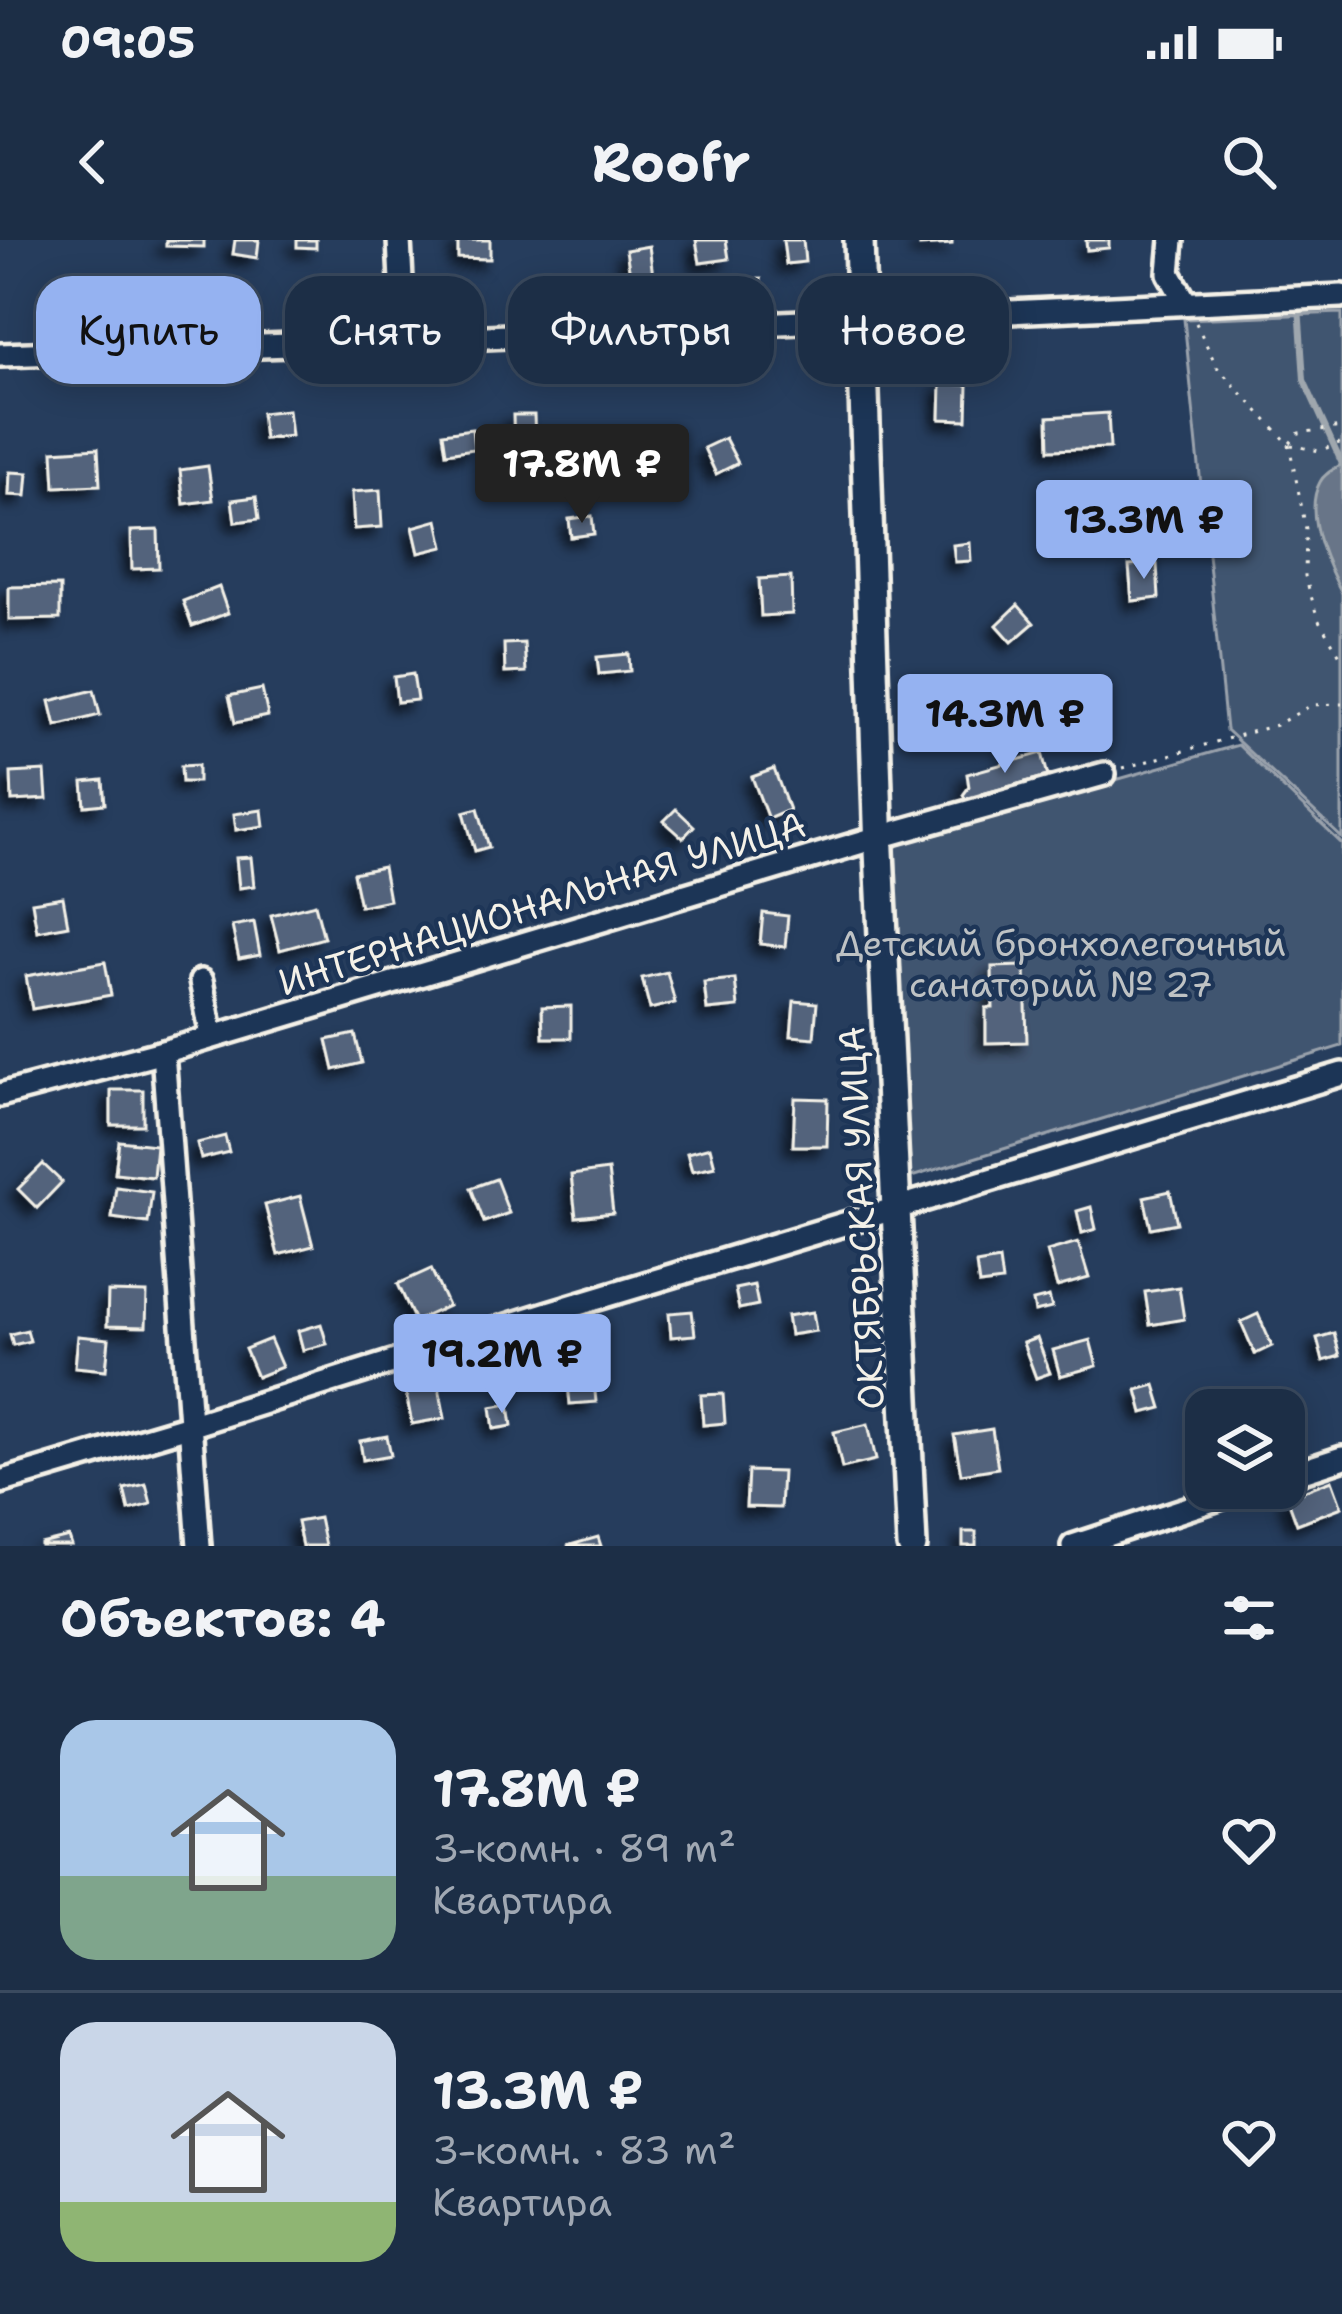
<!DOCTYPE html>
<html lang="ru">
<head>
<meta charset="utf-8">
<style>
  :root { --surface:#1c2e46; --page:#25364d; --text:#f1f3f6; --muted:#a0a8b3; --line:#3a4a5f; --accent:#95b2f1 }
  body { margin:0; font-family:"Shantell Sans",sans-serif; background:var(--page); color:var(--text); height:100vh; display:flex; flex-direction:column; font-size:45px; white-space:nowrap }
  * { box-sizing:border-box; margin:0 }
  p { font-size:39px; color:var(--muted) }
  .icon { flex:none; width:66px; height:66px; fill:none; stroke:currentColor; stroke-width:2; stroke-linecap:round; stroke-linejoin:round }
  .map { position:relative; height:1306px; overflow:hidden }
  .panel { display:flex; flex-direction:column; background:var(--surface); flex:1 }
  .panel>* { flex:none }
  .banner { position:absolute; left:36px; top:36px; width:1272px; height:108px; display:flex; gap:24px }
  .tools { position:absolute; left:1185px; top:1149px; display:grid; gap:24px }
  .tools a { display:grid; place-items:center; width:120px; height:120px; border-radius:24px; background:var(--surface); box-shadow:0 6px 30px #0003,0 0 0 3px var(--line); font-size:60px }
  .price { position:absolute; translate:-50% -102px; padding:0 27px; border-radius:12px; background:var(--accent); color:#111; font-size:39px; line-height:78px; filter:drop-shadow(0 3px 6px #0008) }
  .price::after { content:''; position:absolute; left:50%; top:72px; width:36px; height:27px; margin-left:-18px; background:inherit; clip-path:polygon(0 0,100% 0,50% 100%) }
  .price.active { background:#222; color:#fff }
  ul { padding:0; list-style:none }
  li { display:flex; align-items:center; gap:36px; height:300px; padding:0 60px }
  li+li { border-top:3px solid var(--line) }
  li span { display:grid; place-items:center; flex:none; width:336px; height:240px; border-radius:36px; color:#555 }
  li>.icon { margin-inline-start:auto }
  span .icon { width:144px; height:144px; fill:#fffc; stroke-width:1 }
  li b { font-size:51px }
  h2 { display:flex; justify-content:space-between; align-items:center; height:144px; padding:0 60px; font-size:51px }
  .chip { padding:0 42px; border-radius:36px; background:var(--surface); box-shadow:0 6px 30px #0003,0 0 0 3px var(--line); font-size:42px; line-height:108px }
  .chip.active { background:var(--accent); color:#111 }
  .status { display:flex; justify-content:space-between; align-items:center; height:84px; padding:0 60px; background:var(--surface); direction:ltr }
  .status svg { height:33px; fill:currentColor }
  header { display:flex; justify-content:space-between; align-items:center; height:156px; padding:0 60px; background:var(--surface); font-size:54px; font-weight:700 }
  .map>svg:first-child { display:block }
</style>
</head>
<body>
<div class="status"><b>09:05</b><svg viewBox="0 0 49 12"><path d="M0 12V9h3v3zM5 12V6h3v6zM10 12V3h3v9zM15 12V0h3v12zM26 1h20v11H26zM47 4h2v5h-2z"/></svg></div>
<header><svg class="icon" aria-label="back" viewBox="0 0 24 24"><path d="M15 5l-7 7 7 7"/></svg>Roofr<svg class="icon" aria-label="search" viewBox="0 0 24 24"><circle cx="10" cy="10" r="6"/><path d="M15 15l6 6"/></svg></header>
<div class="map">
<svg width="1342" height="1306" viewBox="0 0 1342 1306">
  <defs>
    <filter id="shadow"><feDropShadow dx="-8" dy="8" stdDeviation="6" flood-color="#0009"/></filter>
  </defs>
  <rect width="100%" height="100%" fill="#263d5d"/>
  <filter id="ink" filterUnits="userSpaceOnUse"><feTurbulence type="fractalNoise" baseFrequency=".00833" numOctaves="2"/><feDisplacementMap in="SourceGraphic" scale="24" xChannelSelector="R" yChannelSelector="G"/><feConvolveMatrix kernelMatrix="1 2 1 2 8 2 1 2 1" color-interpolation-filters="sRGB"/></filter>
  <g filter="url(#ink)">
    <g fill="#40546f" stroke="#9aa2ac" stroke-width="3">
      <path d="M1342,73v525l-116,-108 -42,-411z"/>
      <path d="M1238,505l104,99v202l-434,132 -13,-335z"/>
    </g>
    <path fill="#677588" stroke="#9fa7ae" stroke-width="3" d="M1342,224v129c-15,-28 -39,-80 -22,-111 4,-8 14,-13 22,-18z"/>
    <g fill="none" stroke-linecap="round" stroke-linejoin="round">
      <path stroke="#9fa7ae" stroke-width="6" d="M1299,66l5,74 38,84"/>
    </g>
    <g fill="#52647b" stroke="#f4f1e8" stroke-width="3" filter="url(#shadow)">
      <path d="M166,0h38v7l-38,-1z"/>
      <path d="M235,0h24l-2,18 -24,-4z"/>
      <path d="M297,0h19v8l-19,-1z"/>
      <path d="M458,0h32v19l-32,-1z"/>
      <path d="M696,0h30l3,19 -29,4z"/>
      <path d="M783,0h20l2,22 -19,2z"/>
      <path d="M920,0h32v4l-32,2z"/>
      <path d="M1086,0h23v8l-22,2z"/>
      <path d="M649,6l5,37 -22,4 -6,-37z"/>
      <path d="M761,39l1,25 -21,1 -1,-25z"/>
      <path d="M941,144l27,1 -1,35 -27,-1z"/>
      <path d="M288,170l3,26 -27,3 -3,-26z"/>
      <path d="M1108,173l2,35 -61,2 -1,-33z"/>
      <path d="M513,175h21l1,25 -21,1z"/>
      <path d="M472,189l2,20 -28,4 -3,-20z"/>
      <path d="M725,198l13,25 -22,11 -12,-26z"/>
      <path d="M98,208l2,37 -45,2 -2,-36z"/>
      <path d="M208,226l5,34 -29,4 -4,-34z"/>
      <path d="M10,232l18,1 -2,23 -17,-1z"/>
      <path d="M380,250l2,37 -28,2 -2,-37z"/>
      <path d="M256,257l3,22 -24,3 -3,-22z"/>
      <path d="M592,276l2,18 -23,3 -2,-18z"/>
      <path d="M438,280l6,27 -25,6 -6,-26z"/>
      <path d="M158,290l1,38 -27,1 -1,-38z"/>
      <path d="M970,303l1,18 -16,1 -2,-17z"/>
      <path d="M1157,324l2,34 -27,3 -3,-35z"/>
      <path d="M791,337l1,37 -31,2 -2,-37z"/>
      <path d="M60,346v33l-51,1v-33z"/>
      <path d="M219,347l9,26 -36,13 -9,-25z"/>
      <path d="M1018,365l16,18 -22,19 -15,-17z"/>
      <path d="M524,403l2,29 -21,1 -1,-29z"/>
      <path d="M629,414l1,17 -31,3 -2,-17z"/>
      <path d="M413,434l4,26 -20,2 -3,-25z"/>
      <path d="M262,449l6,27 -33,7 -6,-27z"/>
      <path d="M94,450l6,25 -44,11 -6,-25z"/>
      <path d="M1042,513l6,23 -67,18 -9,8 -6,-2 -3,-5 6,-8 -2,-13z"/>
      <path d="M198,525v17h-16l-1,-16z"/>
      <path d="M774,529l15,41 -21,9 -16,-42z"/>
      <path d="M45,531l2,28 -35,2 -1,-28z"/>
      <path d="M103,540l2,24 -20,2 -2,-24z"/>
      <path d="M478,568l11,39 -14,4 -11,-39z"/>
      <path d="M676,569l18,17 -11,12 -19,-17z"/>
      <path d="M262,570l2,16 -28,4 -2,-16z"/>
      <path d="M251,617l3,29 -15,2 -3,-30z"/>
      <path d="M383,627l6,33 -29,6 -7,-33z"/>
      <path d="M63,657l5,28 -31,6 -5,-29z"/>
      <path d="M315,664l9,34 -44,12 -9,-35z"/>
      <path d="M763,673l25,3 -3,31 -25,-3z"/>
      <path d="M254,682l6,33 -21,4 -7,-33z"/>
      <path d="M105,722l6,33 -79,14 -6,-33z"/>
      <path d="M1025,726l2,76 -41,1v-35h7l-1,-41z"/>
      <path d="M667,732l8,31 -25,6 -8,-31z"/>
      <path d="M735,739l3,28 -31,3 -3,-28z"/>
      <path d="M794,761l23,2 -3,35 -23,-2z"/>
      <path d="M571,766v32h-28l-1,-31z"/>
      <path d="M355,794l7,29 -28,7 -7,-30z"/>
      <rect x="111" y="850" width="32" height="35"/>
      <path d="M795,858l33,1 -1,47h-34z"/>
      <path d="M225,896l4,16 -28,7 -4,-16z"/>
      <path d="M119,901l37,4 -3,32 -38,-4z"/>
      <path d="M710,907l5,19 -23,5 -5,-18z"/>
      <path d="M43,924l19,18 -25,26 -19,-19z"/>
      <path d="M608,930l5,43 -37,4 -5,-42z"/>
      <path d="M496,939l13,34 -25,9 -13,-34z"/>
      <path d="M116,947l36,5 -4,31 -36,-5z"/>
      <path d="M1170,951l7,32 -26,5 -7,-31z"/>
      <path d="M300,956l13,50 -35,9 -13,-50z"/>
      <path d="M1091,967l5,22 -14,4 -5,-22z"/>
      <path d="M1078,1002l11,36 -32,9 -10,-36z"/>
      <path d="M999,1020l3,22 -23,3 -3,-21z"/>
      <path d="M431,1029l17,37 -33,15 -17,-37z"/>
      <path d="M754,1045l4,20 -19,4 -4,-20z"/>
      <path d="M1179,1047l5,32 -34,6 -5,-33z"/>
      <path d="M108,1052l39,1 -1,34 -39,-1z"/>
      <path d="M1049,1057l3,11 -17,4 -2,-11z"/>
      <path d="M692,1071l3,24 -24,2 -2,-24z"/>
      <path d="M813,1072l3,19 -26,4 -3,-19z"/>
      <path d="M1258,1074l14,32 -17,8 -14,-32z"/>
      <path d="M321,1084l6,20 -24,6 -5,-19z"/>
      <path d="M27,1090l3,11 -17,4 -3,-11z"/>
      <path d="M1334,1093l6,23 -17,5 -6,-23z"/>
      <path d="M78,1096l31,3 -3,31 -31,-3z"/>
      <path d="M1037,1098l13,35 -14,5 -13,-35z"/>
      <path d="M270,1099l12,28 -25,10 -12,-28z"/>
      <path d="M1090,1100l7,26 -37,10 -7,-26z"/>
      <path d="M594,1141l2,21 -26,2 -2,-20z"/>
      <path d="M438,1142l7,36 -33,6 -7,-36z"/>
      <path d="M1155,1145l7,23 -19,5 -6,-23z"/>
      <path d="M723,1154l2,29 -22,2 -2,-30z"/>
      <path d="M509,1164l3,22 -18,3 -3,-22z"/>
      <path d="M868,1184l8,36 -34,8 -8,-36z"/>
      <path d="M992,1189l6,39 -37,6 -7,-39z"/>
      <path d="M387,1196l4,19 -28,5 -3,-19z"/>
      <path d="M748,1231l34,1 -2,36 -34,-1z"/>
      <path d="M1332,1240l10,27 -45,17 -10,-27z"/>
      <path d="M146,1244l5,20 -22,6 -5,-21z"/>
      <path d="M319,1278l6,28h-23l-5,-24z"/>
      <rect x="963" y="1292" width="13" height="14"/>
      <path d="M69,1297l3,9h-31v-2z"/>
      <path d="M598,1297l3,9h-34z"/>
    </g>
    <g fill="none" stroke-linecap="round" stroke-linejoin="round">
      <g stroke="#f4f1e8" stroke-width="30">
        <g id="minor">
          <path d="M399,0l5,101"/>
          <path d="M1172,0l-3,33 17,30"/>
          <path d="M0,115l404,-14 938,-45"/>
          <path d="M201,741l11,55"/>
          <path d="M163,812l36,494"/>
          <path d="M0,855l163,-43 716,-215 225,-63"/>
          <path d="M1284,1237l58,-19"/>
          <path d="M0,1242l192,-57 353,-111 797,-240"/>
          <path d="M1073,1306l177,-58"/>
        </g>
      </g>
      <g stroke="#f4f1e8" stroke-width="36">
        <path id="major" d="M859,0l20,611 33,695"/>
      </g>
      <g stroke="#f4f1e8" stroke-width="3" stroke-dasharray="3 9" stroke-linecap="butt">
        <path d="M1196,83l21,44 71,76"/>
        <path d="M1290,203l9,-10 43,-6"/>
        <path d="M1289,204l17,85 -1,47 13,43 24,39"/>
        <path d="M1291,205l28,6 23,-9"/>
        <path d="M1123,528l153,-43 36,-20 30,-1"/>
      </g>
      <use href="#minor" stroke="#1d3557" stroke-width="21"/>
      <use href="#major" stroke="#1d3557" stroke-width="27"/>
    </g>
  </g>
  <g text-anchor="middle" stroke-width="9" stroke-linejoin="round" paint-order="stroke">
    <g font-size="36" fill="#f4f1e8" stroke="#1d3557">
      <text transform="translate(542 663) rotate(-17)" y="13">ИНТЕРНАЦИОНАЛЬНАЯ УЛИЦА</text>
      <text transform="translate(861 978) rotate(-93)" y="13">ОКТЯБРЬСКАЯ УЛИЦА</text>
    </g>
    <g font-size="36" fill="#bec2c4" stroke="#1d3557">
      <text x="1061" y="716">Детский бронхолегочный<tspan x="1061" dy="41">санаторий № 27</tspan></text>
    </g>
  </g>
</svg>
<div class="tools">
<a><svg class="icon" aria-label="layers" viewBox="0 0 24 24"><path d="M12 4l9 5-9 5-9-5zM3 14l9 5 9-5"/></svg></a>
</div>
<b class="price active" style="left:582px;top:286px">17.8M ₽</b>
<b class="price" style="left:1144px;top:342px">13.3M ₽</b>
<b class="price" style="left:1005px;top:536px">14.3M ₽</b>
<b class="price" style="left:502px;top:1176px">19.2M ₽</b>
<div class="banner">
<a class="chip active">Купить</a>
<a class="chip">Снять</a>
<a class="chip">Фильтры</a>
<a class="chip">Новое</a>
</div>
</div>
<section class="panel">
<h2>Объектов: 4<svg class="icon" aria-label="filters" viewBox="0 0 24 24"><path d="M4 7h16M4 17h16"/><circle cx="9" cy="7" r="2"/><circle cx="15" cy="17" r="2"/></svg></h2>
<ul>
<li><span style="background:linear-gradient(#a9c7e8 65%,#7fa58c 0)"><svg class="icon" aria-label="home" viewBox="0 0 24 24"><path d="M3 11l9-7 9 7M6 9v11h12V9"/></svg></span><div><b>17.8M ₽</b><p>3-комн. · 89 m²</p><p>Квартира</p></div><svg class="icon" aria-label="heart" viewBox="0 0 24 24"><path d="M12 20l-8-8c-3-5 5-10 8-4 3-6 11-1 8 4z"/></svg></li>
<li><span style="background:linear-gradient(#c9d6e8 75%,#8fb573 0)"><svg class="icon" aria-label="home" viewBox="0 0 24 24"><path d="M3 11l9-7 9 7M6 9v11h12V9"/></svg></span><div><b>13.3M ₽</b><p>3-комн. · 83 m²</p><p>Квартира</p></div><svg class="icon" aria-label="heart" viewBox="0 0 24 24"><path d="M12 20l-8-8c-3-5 5-10 8-4 3-6 11-1 8 4z"/></svg></li>
</ul>
</section>
</body>
</html>
